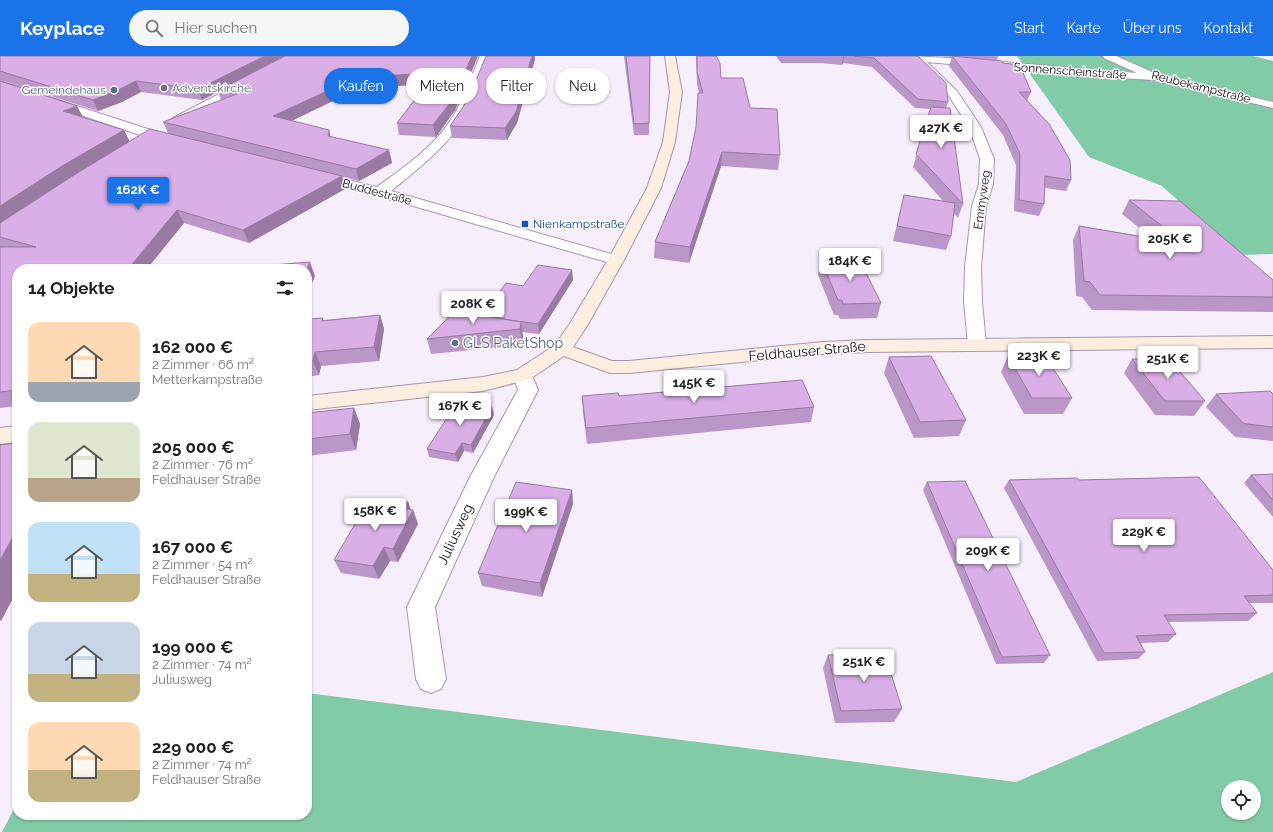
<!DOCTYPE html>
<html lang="de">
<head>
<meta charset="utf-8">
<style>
  :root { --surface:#fff; --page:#f6f6f6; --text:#202124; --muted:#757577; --accent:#1a73e8 }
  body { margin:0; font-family:Raleway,sans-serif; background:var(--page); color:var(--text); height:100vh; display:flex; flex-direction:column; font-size:15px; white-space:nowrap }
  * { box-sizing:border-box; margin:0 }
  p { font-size:13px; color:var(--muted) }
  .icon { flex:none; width:22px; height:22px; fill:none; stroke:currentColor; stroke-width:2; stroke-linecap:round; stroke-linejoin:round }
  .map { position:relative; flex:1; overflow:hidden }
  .details { position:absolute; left:12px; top:208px; width:300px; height:556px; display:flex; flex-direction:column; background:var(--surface); border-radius:16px; box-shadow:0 1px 3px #0004 }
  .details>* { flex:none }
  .banner { position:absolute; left:324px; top:12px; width:380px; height:36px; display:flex; gap:8px }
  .controls { position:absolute; left:1221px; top:724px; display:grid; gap:8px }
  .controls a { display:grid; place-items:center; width:40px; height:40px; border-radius:50%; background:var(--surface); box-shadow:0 1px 3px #0004; font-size:20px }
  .price { position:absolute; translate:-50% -34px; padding:0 9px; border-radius:4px; background:#fff; color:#222; font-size:13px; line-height:26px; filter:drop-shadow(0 1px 2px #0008) }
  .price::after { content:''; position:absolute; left:50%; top:24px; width:12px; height:9px; margin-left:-6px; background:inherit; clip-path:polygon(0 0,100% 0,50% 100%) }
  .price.on { background:var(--accent); color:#fff }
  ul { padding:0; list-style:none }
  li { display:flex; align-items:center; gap:12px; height:100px; padding:0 16px }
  li span { display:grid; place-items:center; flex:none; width:112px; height:80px; border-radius:12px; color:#555 }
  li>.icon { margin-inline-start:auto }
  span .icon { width:48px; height:48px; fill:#fffc; stroke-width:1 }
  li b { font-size:17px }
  h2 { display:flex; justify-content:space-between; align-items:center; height:48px; padding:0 16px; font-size:17px }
  .pill { padding:0 14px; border-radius:18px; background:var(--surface); box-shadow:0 1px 3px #0004; font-size:14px; line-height:36px }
  .pill.on { background:var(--accent); color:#fff }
  header { display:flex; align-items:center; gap:24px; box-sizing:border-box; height:56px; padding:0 20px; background:var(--accent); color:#fff }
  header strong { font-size:19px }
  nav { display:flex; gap:22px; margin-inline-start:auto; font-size:14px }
  .search { width:280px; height:36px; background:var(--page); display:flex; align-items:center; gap:10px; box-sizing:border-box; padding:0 14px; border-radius:22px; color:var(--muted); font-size:15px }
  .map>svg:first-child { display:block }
</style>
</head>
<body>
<header>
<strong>Keyplace</strong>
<div class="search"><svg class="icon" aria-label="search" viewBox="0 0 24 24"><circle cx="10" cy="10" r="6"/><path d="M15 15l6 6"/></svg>Hier suchen</div>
<nav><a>Start</a><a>Karte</a><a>Über uns</a><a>Kontakt</a></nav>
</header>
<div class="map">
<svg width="1273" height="776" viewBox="0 0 1273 776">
  <rect width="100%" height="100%" fill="#f7eefb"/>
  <g fill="#81cba7" fill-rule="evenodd">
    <path d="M1017,0h236l20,5v193l-35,1 -76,-69 -73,-29z"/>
    <path d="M1273,616v160h-1271l15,-29v12h290v-122l709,89zM1228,731h26v26h-26z"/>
  </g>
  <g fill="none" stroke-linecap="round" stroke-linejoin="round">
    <g stroke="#a995b2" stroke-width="2">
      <g id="street">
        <path d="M292,0h13l-124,68h-8l-2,-3 2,-3z"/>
        <path d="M480,0h10c-8,21 -15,43 -26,62 -18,30 -46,51 -73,73l231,66 2,3 -2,3 -6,2 -6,-2 -235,-68 -65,-16 -2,-3 2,-3 5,-1 62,15c27,-20 57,-40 75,-69 12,-19 19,-41 28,-62z"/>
        <path d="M885,0c84,0 168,12 252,17l-33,-15 -1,-2h13l43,19 114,27v6l-118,-28 -73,-4 -155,-14 30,29 24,36 13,32 -1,25 -7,22 -5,61 1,35 4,42 -2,4 -7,2 -7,-2 -2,-4 -4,-42 1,-35 7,-61 7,-22 1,-25 -11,-32 -22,-34 -32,-32 -25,-2z"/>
        <path d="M0,25l157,51 20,5 2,3 -2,3 -4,1 -24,-6 -149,-50z"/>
        <path d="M523,313l7,2 8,19 -44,87 -59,130 11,72 -5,10 -10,4 -10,-4 -5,-10 -9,-72 63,-130 48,-87 -5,-15 3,-4z"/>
      </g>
    </g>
    <g stroke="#a995b2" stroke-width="2">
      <g id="secondary">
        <path d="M665,0h10l7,36 -7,50 -14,46 -37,72 -37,66 -14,21 39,14h17l194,-19 45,-2 405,-4v12l-405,4 -45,2 -194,19h-19l-46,-17 -34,23 -47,12 -176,19v-14l176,-19 34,-7 38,-25 14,-20 39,-65 39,-72 16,-46 7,-50z"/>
        <path d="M17,370v16l-17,2v-16z"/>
      </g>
    </g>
    <use href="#street" fill="#fff" fill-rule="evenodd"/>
    <use href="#secondary" fill="#fdefdf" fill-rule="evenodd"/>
  </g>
  <g fill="#bb96c8">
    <path d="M0,0h478l-23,54 -19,27 -37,-2 -2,-12 26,-35 -10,1 -1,-4 -45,3 -6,5 -11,-2 -6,7h-5l-48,23 40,16 58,13 3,13 -33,18 -17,-4 3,12 -96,54 -65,-20 -167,46v137l-17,2v-327l83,36 41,13 5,11 39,-8 -5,-11 58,-22 -3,-8 -16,8 -61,-8 -19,10 -24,9 -98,-31z"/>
    <path d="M624,0h26l-1,79h-15z"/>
    <path d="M696,0h20l5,22 29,30 30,47 -2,15 -57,-4 -32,97 -35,-5 1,-16 34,-81 7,-34 3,-34 -2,-9z"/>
    <path d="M776,0h142l30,46 -2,6 17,96 -5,14 -4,-5 -3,23 -5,14 -53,-9 11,-46 39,6 -30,-34 17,-58 -15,-1 -43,-41 -29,-4 -1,2 -22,-2h-39z"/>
    <path d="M942,0h56l-1,4 -16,-1 22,4 28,29 -4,9 44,79 -5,11 -21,-3 -1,16 -5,12 -25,-5 2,-46 -13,-30 -54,-69 3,-9z"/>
    <path d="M535,3l-18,64 -10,17 -55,-2 -2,-12 13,-19 8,-14z"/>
    <path d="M1129,144l144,80v32l-181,-2 -10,-13 -6,-1 -3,-56 6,-14 73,12 -30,-24z"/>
    <path d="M821,204l60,43 -4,15 -37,1 -2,-4h-4l-16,-40z"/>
    <path d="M572,214l1,10 -34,54 -17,-2 1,5 -1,8 -91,9 -4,-15 55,-23 41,-30z"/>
    <path d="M380,259l4,14 -5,32 -58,5 -2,9 -12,2v-58l17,1z"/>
    <path d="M1008,300l64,42 -9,16h-39l-23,-42z"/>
    <path d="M889,301l77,63 -7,16 -45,2 -30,-65z"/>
    <path d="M1132,303l73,42 -11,15 -39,-1 -31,-42z"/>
    <path d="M1216,338h57v47l-37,-4 -3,-2 -27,-28z"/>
    <path d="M582,340h37l195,11 -3,15 -224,22 -4,-32z"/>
    <path d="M354,352l6,16 -4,26 -49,6v-43z"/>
    <path d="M494,359l-21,38 -9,-2 -6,11 -29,-5 -2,-8z"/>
    <path d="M1273,418v43l-29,-34 7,-8z"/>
    <path d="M1009,424h70l194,90v33h-24l8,10 -9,8 -80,1 8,12 -8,8 -28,1 5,9 -7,7 -41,2 -93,-173z"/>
    <path d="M927,426l123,173 -6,8 -48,1 -73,-174z"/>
    <path d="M572,434l1,14 -31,93 -60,-11 -4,-13z"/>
    <path d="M408,446l3,8h2l5,14 -20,38 -8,-1 -11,18 -38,-6 -7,-13z"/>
    <path d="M828,599l74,54 -8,13 -59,1 -12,-55z"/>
  </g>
  <g fill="#997aa2">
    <path d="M265,0h24l-72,35 1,1 -16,8 -4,-11z"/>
    <path d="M472,0h6l-23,54 -19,27 -3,-12z"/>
    <path d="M532,0h3v3l-18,64 -10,17 -2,-12z"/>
    <path d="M844,0l-1,7 -1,2 1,-8z"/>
    <path d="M413,18l-2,4 1,7 -45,3 -6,5 -3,-11 6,-5z"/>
    <path d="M136,25l5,11 -19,10 -24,9 -5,-11z"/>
    <path d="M347,25l3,10 -6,7 -3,-11z"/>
    <path d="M336,31l3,11 -62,30 -4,-12z"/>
    <path d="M77,50l6,11 -20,-6z"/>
    <path d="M124,74l6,12 -130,83v-19l62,-40z"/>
    <path d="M329,74l3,12 -4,-6z"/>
    <path d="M389,94l3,13 -33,18 -3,-12z"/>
    <path d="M722,96l-1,14 -32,97 1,-16z"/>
    <path d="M342,120l3,13 -96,54 -6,-13z"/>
    <path d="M177,154l7,13 -37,46h-19z"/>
    <path d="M310,206l5,14 -8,19v-26z"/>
    <path d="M572,214l1,10 -34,54 -1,-10z"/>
    <path d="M380,259l4,14 -5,32 -5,-14z"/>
    <path d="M521,266l2,15 -1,8 -2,-16z"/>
    <path d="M315,296l6,14 -2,9 -6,-14z"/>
    <path d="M492,351l2,8 -21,38 -2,-8z"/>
    <path d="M354,352l6,16 -4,26 -6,-16z"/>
    <path d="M462,387l2,8 -6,11 -3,-8z"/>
    <path d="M572,434l1,14 -31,93 -2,-14z"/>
    <path d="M408,446l4,11 1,-3 5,14 -20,38 -5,-13 11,-40z"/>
    <path d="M17,474v61l-16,30 -1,-1v-60z"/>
    <path d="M384,491l6,14 -11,18 -6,-13z"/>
  </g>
  <g fill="#daafe8" stroke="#997aa2">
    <path d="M0,0h265l-67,33 -62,-8 -20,10 -23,9 -93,-29z"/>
    <path d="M285,0h187l-19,43 -20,26 -36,-2 35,-46 -21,1 2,-4 -49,3 -6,5 -11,-1 -6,6h-5l-63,29 56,14 -1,6 61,14 -33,19 -193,-47 74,-28 -20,-3z"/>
    <path d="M486,0h46l-16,56 -11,16 -55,-2 13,-19 8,-14z"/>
    <path d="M626,0h24l-1,67 -15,1z"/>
    <path d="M697,0h19l4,7 1,15h22l7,30 27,1 3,46 -58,-3 -32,95 -35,-5 34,-81 7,-34 2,-34h5l-6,-21z"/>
    <path d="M854,0h64l28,27 2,19 -30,-3 -44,-41z"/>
    <path d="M952,0l50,5 1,2 17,2 11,27h-12l30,32 21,36 1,20 -26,-4 -1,28 -25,-4 1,-46 -14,-30z"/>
    <path d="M0,25l77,25 -14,5 61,19 -62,36 -62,40z"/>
    <path d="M931,51l19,1 13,96 -47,-50z"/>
    <path d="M150,73l192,47 -99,54 -66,-20 -49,59h-111v121l-17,2v-145h36l-36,-10v-14l74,-48z"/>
    <path d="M904,139l51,8 -4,33 -54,-10z"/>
    <path d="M1129,144l51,1 93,79v17l-173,-2 -10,-13 -6,-1 -5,-55 106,18z"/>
    <path d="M859,203l22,44 -38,1 -1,-4h-4l-17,-40z"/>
    <path d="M310,206l-3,7h-84z"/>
    <path d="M538,209l34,5 -34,54 -56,-8 24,-33 17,3z"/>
    <path d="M455,255l66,11 -1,7 -93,10z"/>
    <path d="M380,259l-6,32 -59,5 -2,9 -6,1v-43l16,-1 -1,3z"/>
    <path d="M931,300l35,64 -46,2 -31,-65z"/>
    <path d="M1008,300h37l27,42h-40z"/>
    <path d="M1132,303h37l36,42h-40z"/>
    <path d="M802,324l12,27 -228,21 -4,-32 36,-3 1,3z"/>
    <path d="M1270,335l3,3v33l-26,-3 -4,-1 -27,-29z"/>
    <path d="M458,345l34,6 -21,38 -9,-2 -7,11 -28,-5z"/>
    <path d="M354,352l-4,26 -43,5v-26z"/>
    <path d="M17,387v87l-17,30v-115z"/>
    <path d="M1273,418v26l-22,-25z"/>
    <path d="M1199,421l74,93v25l-29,1 13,17 -93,2 12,19 -40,2 9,16 -41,1 -95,-173 68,-2 2,2z"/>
    <path d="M965,425l85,174 -48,2 -75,-175z"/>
    <path d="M516,426l56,8 -32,93 -62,-10z"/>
    <path d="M368,446h40l-4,7 9,1 -20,39 -9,-2 -11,19 -39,-6z"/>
    <path d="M885,598l17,55 -61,2 -13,-56z"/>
  </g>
  <circle fill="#6b7280" stroke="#fff" stroke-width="1.5" cx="164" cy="32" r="4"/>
  <g fill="#5c6f8a" stroke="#fff" stroke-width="1.5">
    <circle cx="114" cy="34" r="4"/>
    <circle cx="455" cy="287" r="4"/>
  </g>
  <rect fill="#1a4fb4" stroke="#fff" stroke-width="1.5" x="521" y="164" width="8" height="8" rx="2"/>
  <g text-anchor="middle" stroke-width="3" stroke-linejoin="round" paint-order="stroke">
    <g font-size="12" fill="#130c16" stroke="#fff">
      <text transform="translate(1070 15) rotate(4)" y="4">Sonnenscheinstraße</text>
      <text transform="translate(1201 31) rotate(14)" y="4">Reubekampstraße</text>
      <text transform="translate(377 136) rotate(15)" y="4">Buddestraße</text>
      <text transform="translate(982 144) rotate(-82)" y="4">Emmyweg</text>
    </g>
    <g font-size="12" fill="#5b616d" stroke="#fff" text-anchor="start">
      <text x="172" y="36">Adventskirche</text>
    </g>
    <g font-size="12" fill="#4e5e75" stroke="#fff" text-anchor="end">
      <text x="106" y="38">Gemeindehaus</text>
    </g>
    <g font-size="12" fill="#164399" stroke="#fff" text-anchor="start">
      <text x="533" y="172">Nienkampstraße</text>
    </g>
    <g font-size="14" fill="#4e5e75" stroke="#fff" text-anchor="start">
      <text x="463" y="292">GLS PaketShop</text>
    </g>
    <g font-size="14" fill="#130c16" stroke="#fff">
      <text transform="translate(807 295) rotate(-5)" y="5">Feldhauser Straße</text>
      <text transform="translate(455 478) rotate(-65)" y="5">Juliusweg</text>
    </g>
  </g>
</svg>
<div class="controls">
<a><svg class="icon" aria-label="locate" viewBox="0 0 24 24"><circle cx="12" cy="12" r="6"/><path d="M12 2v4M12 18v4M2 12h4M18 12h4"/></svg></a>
</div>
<b class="price" style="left:941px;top:93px">427K €</b>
<b class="price on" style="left:138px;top:155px">162K €</b>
<b class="price" style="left:1170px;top:204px">205K €</b>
<b class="price" style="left:850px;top:226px">184K €</b>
<b class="price" style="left:473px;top:269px">208K €</b>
<b class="price" style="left:1039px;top:321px">223K €</b>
<b class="price" style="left:1168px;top:324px">251K €</b>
<b class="price" style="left:694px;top:348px">145K €</b>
<b class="price" style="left:460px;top:371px">167K €</b>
<b class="price" style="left:375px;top:476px">158K €</b>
<b class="price" style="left:526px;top:477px">199K €</b>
<b class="price" style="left:1144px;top:497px">229K €</b>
<b class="price" style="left:988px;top:516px">209K €</b>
<b class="price" style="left:864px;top:627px">251K €</b>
<div class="banner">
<a class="pill on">Kaufen</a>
<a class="pill">Mieten</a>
<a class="pill">Filter</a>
<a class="pill">Neu</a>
</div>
<section class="details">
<h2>14 Objekte<svg class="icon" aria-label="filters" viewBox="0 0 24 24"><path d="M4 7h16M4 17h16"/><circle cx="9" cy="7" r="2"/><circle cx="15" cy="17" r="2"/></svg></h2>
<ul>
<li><span style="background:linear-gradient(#ffd9b3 75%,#9aa5b1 0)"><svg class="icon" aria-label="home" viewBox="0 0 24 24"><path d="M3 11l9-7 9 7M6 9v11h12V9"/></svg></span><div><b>162 000 €</b><p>2 Zimmer · 66 m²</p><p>Metterkampstraße</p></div></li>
<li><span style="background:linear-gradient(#dfe7d0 70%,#b9a48a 0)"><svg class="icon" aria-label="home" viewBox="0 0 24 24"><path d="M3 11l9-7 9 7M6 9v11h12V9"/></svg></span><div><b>205 000 €</b><p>2 Zimmer · 76 m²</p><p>Feldhauser Straße</p></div></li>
<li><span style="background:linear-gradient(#bfe0f5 65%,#c2b280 0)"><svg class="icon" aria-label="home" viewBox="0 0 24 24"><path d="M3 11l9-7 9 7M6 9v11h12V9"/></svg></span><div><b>167 000 €</b><p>2 Zimmer · 54 m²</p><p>Feldhauser Straße</p></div></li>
<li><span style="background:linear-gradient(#c9d6e8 65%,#c2b280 0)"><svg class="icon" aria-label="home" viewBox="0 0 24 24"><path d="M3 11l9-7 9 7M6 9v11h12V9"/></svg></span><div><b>199 000 €</b><p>2 Zimmer · 74 m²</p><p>Juliusweg</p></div></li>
<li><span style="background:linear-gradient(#ffd9b3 60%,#c2b280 0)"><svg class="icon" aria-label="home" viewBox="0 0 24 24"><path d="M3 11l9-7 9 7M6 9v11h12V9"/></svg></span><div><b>229 000 €</b><p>2 Zimmer · 74 m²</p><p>Feldhauser Straße</p></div></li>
</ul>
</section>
</div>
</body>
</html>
